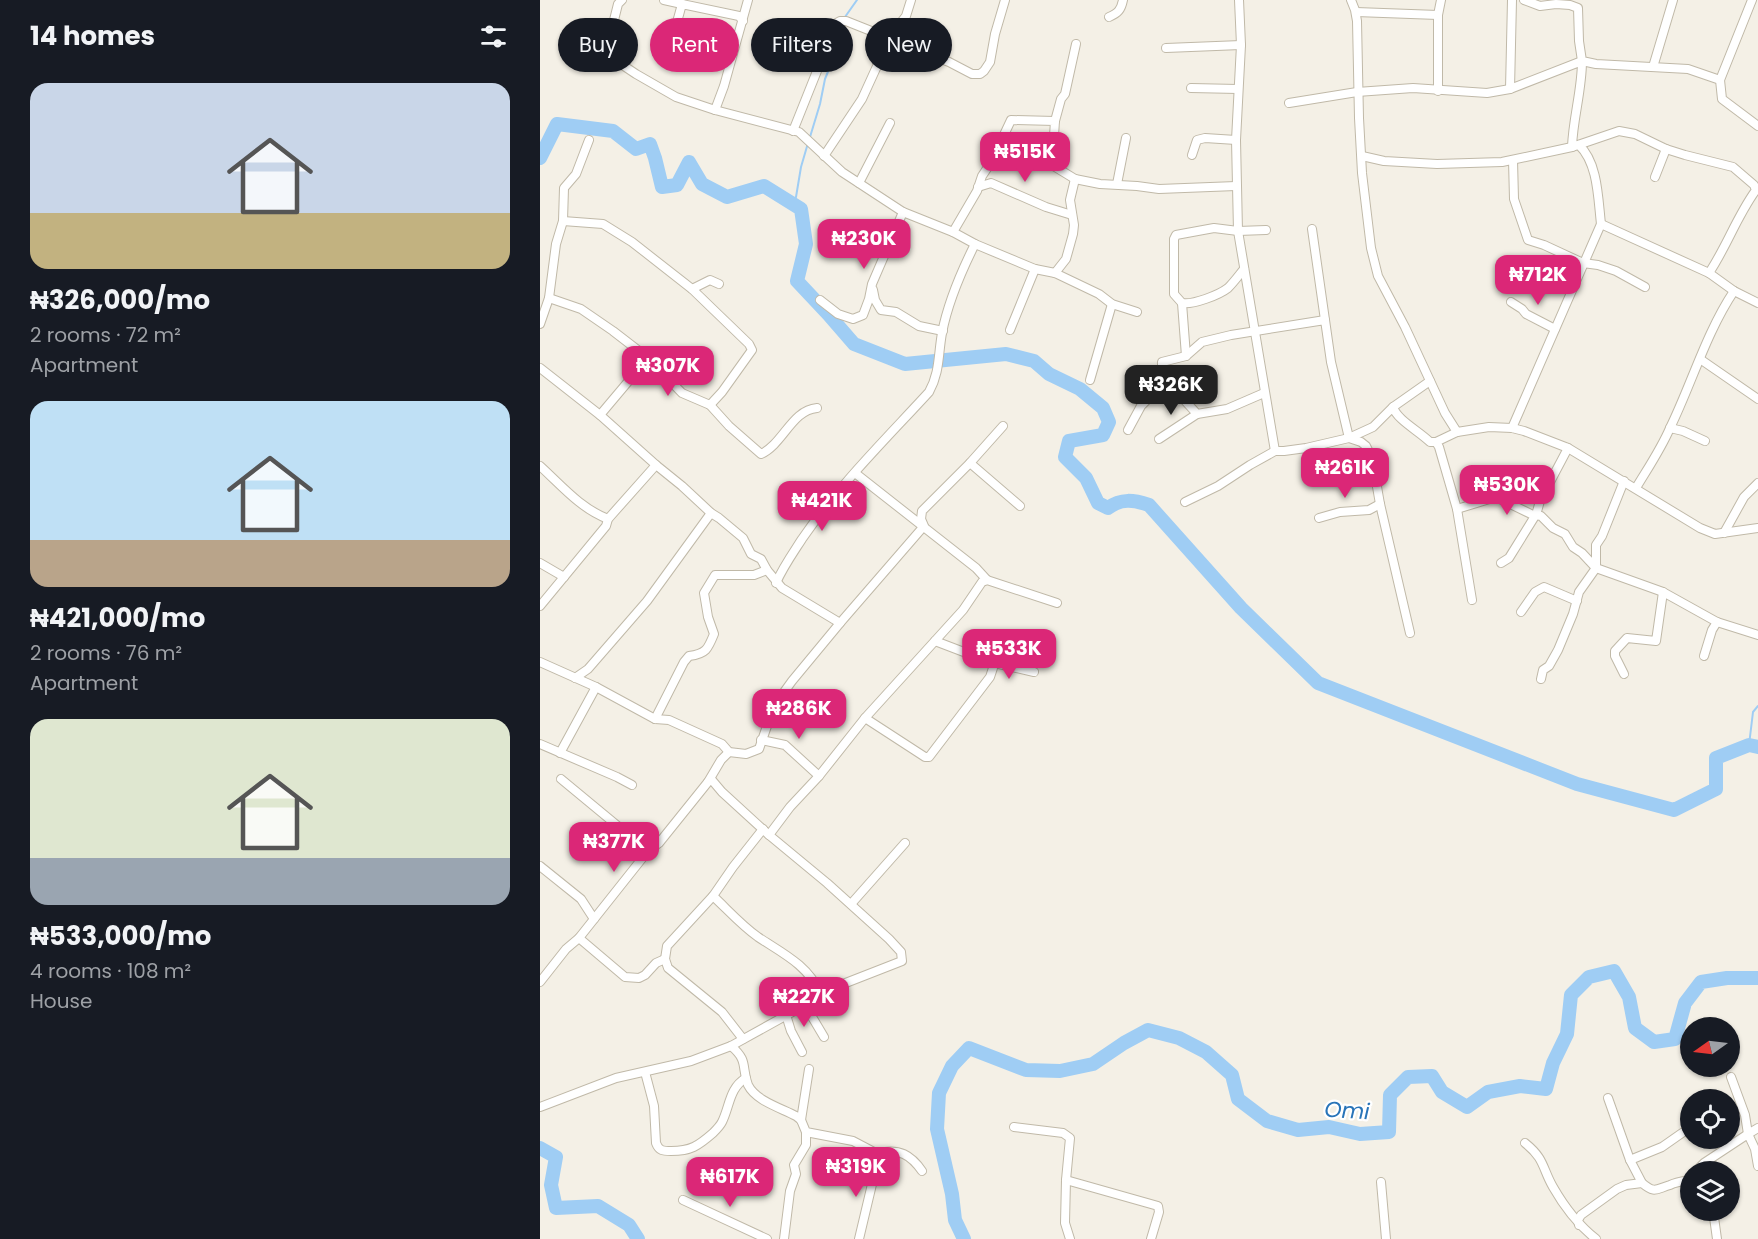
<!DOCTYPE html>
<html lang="en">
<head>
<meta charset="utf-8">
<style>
  :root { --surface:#171b24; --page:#20242c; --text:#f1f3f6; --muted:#9ea1a6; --accent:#db2777 }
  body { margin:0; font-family:Poppins,sans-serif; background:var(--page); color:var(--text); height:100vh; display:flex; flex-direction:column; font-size:22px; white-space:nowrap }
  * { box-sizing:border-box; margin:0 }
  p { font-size:20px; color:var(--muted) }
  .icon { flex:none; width:33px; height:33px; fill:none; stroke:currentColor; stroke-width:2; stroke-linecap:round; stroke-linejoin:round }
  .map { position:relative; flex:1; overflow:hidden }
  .details { display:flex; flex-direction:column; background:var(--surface); width:540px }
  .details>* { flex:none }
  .guide { position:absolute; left:18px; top:18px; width:570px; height:54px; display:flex; gap:12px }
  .needle { width:39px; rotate:256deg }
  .fabs { position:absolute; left:1140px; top:1017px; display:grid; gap:12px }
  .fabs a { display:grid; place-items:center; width:60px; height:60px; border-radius:50%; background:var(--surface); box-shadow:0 2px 4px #0004; font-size:30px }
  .price { position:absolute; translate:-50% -51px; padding:0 14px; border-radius:12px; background:var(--accent); color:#fff; font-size:20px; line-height:39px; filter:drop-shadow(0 2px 3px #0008) }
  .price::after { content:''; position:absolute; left:50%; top:36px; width:18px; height:14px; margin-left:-9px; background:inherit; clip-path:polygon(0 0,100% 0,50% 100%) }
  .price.current { background:#222; color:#fff }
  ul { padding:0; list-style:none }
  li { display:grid; align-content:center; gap:12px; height:318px; padding:0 30px }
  li span { display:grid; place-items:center; height:186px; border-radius:18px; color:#555 }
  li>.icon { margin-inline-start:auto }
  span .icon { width:108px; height:108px; fill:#fffc; stroke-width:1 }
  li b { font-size:26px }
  h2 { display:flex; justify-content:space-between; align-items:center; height:72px; padding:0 30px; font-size:26px }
  .tag { padding:0 21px; border-radius:27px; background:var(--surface); box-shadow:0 2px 4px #0004; font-size:21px; line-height:54px }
  .tag.current { background:var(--accent); color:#fff }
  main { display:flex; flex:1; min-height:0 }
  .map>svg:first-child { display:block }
</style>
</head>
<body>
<main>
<section class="details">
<h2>14 homes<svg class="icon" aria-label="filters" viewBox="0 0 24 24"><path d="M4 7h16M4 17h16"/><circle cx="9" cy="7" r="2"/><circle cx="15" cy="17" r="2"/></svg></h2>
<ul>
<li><span style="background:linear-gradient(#c9d6e8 70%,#c2b280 0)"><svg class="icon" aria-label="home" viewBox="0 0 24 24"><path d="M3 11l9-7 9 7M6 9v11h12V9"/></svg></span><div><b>₦326,000/mo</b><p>2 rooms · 72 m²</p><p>Apartment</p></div></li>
<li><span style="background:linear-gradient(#bfe0f5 75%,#b9a48a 0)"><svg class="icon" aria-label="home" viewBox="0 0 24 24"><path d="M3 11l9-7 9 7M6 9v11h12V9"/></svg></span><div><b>₦421,000/mo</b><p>2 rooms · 76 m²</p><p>Apartment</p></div></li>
<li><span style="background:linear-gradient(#dfe7d0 75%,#9aa5b1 0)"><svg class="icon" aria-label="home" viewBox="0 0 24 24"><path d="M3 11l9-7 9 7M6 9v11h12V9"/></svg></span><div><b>₦533,000/mo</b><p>4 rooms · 108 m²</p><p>House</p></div></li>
</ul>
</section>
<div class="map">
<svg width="1218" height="1239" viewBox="0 0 1218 1239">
  <rect width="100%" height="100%" fill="#f4f0e6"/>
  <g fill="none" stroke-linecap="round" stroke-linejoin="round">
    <g stroke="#9fcdf4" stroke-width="2">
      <path d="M305,17l12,-17"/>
      <path d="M270,137l10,-33 5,-25 11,-27 6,-30"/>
      <path d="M251,203l5,-6 5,-30 7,-24"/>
      <path d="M1209,745l4,-33 5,-6"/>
    </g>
    <g stroke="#9fcdf4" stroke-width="14">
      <path d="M0,158l17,-34 56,7 23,18 14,-5 5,14 7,29 15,-2 12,-23 13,22 25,13 37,-11 37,23 5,35 -9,37 31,33 26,30 51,20 101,-10 28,7 15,13 31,15 23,19 6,14 -6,13 -34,6 -4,16 21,21 12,25 10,5c13,-10 26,-8 41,-3l92,103 77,75 259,101 97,26 42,-21v-31l33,-13 9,2"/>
      <path d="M0,1148l16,9 -5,28 5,23 42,-2 31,19 9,14"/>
      <path d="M424,1239l-9,-19 -3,-26 -15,-65 2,-36 13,-27 17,-18 57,22 34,1 33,-7 31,-21 24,-13 31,8 27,14 26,23 6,24 29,22 31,9 31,-3 31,7 29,-2 1,-37 18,-18 24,-1 10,16 25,15 21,-15 32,-6 26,3 7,-26 14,-29 4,-39 18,-18 25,-6 15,26 6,31 19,14 21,-3 10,-36 16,-21 26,-4h31"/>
    </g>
    <g stroke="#c0b9a8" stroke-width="10">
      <g id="street">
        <path d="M82,0l-4,4 -10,40 7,16 21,14 40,23 39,13 84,22 43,40 61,40 50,20 22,12 60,25 20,4 44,21 13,10 25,8"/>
        <path d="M124,0l18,4"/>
        <path d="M699,0l2,45 -5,95 2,91 37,220"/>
        <path d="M811,0l4,10 2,11 2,97 3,55 9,75 7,28 27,51 40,86 12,19"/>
        <path d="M984,0l16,6 16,-2 14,1 8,3 1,33 3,20 14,3 92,5 32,11 2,19 36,27"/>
        <path d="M816,12l82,3"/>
        <path d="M569,17c9,-4 12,-7 14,-17"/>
        <path d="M134,33l8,-29 57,12 4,5"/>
        <path d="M626,48l75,-3"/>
        <path d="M1113,67l20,-67"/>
        <path d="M1180,80l32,-80"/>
        <path d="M651,88l47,1"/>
        <path d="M970,89l2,-89"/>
        <path d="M898,91v-76l3,-15"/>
        <path d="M749,103l68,-11 56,-4 74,5 23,-4 72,-28c0,29 -9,57 -10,86l47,-16 16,3 31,15 19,6 48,12 21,18 2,5c-19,26 -29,56 -47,83l25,18 24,12"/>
        <path d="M175,110l9,-24 24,-86"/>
        <path d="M515,121l6,-22 4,-5 11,-50"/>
        <path d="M253,131l24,-60 4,-24 7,-7 5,-15 7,-4h6l103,41 23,12h8l4,-3 6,-9 5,-28 10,-34"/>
        <path d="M1039,145c19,18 19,53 22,79"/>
        <path d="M652,155l5,-15 8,-2 31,2"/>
        <path d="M284,156l38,-57 21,-46 3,-12 20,-25 5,-16"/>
        <path d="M822,156l22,5 53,3 65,-2 70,-15"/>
        <path d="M973,160l1,39 14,41 16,5 39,18 15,2 18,6 29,16"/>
        <path d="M1115,177l11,-28"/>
        <path d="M319,183l31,-60"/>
        <path d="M577,184l9,-46"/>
        <path d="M438,187l13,-4 55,24 26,8"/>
        <path d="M23,221l40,3 29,18 60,47 57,55 3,6 -30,42 -12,13"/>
        <path d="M772,229l13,91"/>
        <path d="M413,232l24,-41 5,-15 20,-30 1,-9 8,-17 44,1 -3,44 23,14 25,5 37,2 22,3 77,-3"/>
        <path d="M704,269c-5,6 -10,13 -16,19 -9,7 -35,17 -46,15l-8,-9v-55l2,-4 38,-7 24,3 28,-1"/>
        <path d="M515,273l11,-14 7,-25 1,-9 -4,-25 5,-21"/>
        <path d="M152,289l18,-9 9,4"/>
        <path d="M333,290l2,10 6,10 15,2 23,14 24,5"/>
        <path d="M9,298l32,11 32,22 35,27 34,35 28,12 19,21 32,28c22,-10 31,-44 56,-46"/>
        <path d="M280,300l18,14 15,5 10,-4 6,-16 3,-15 31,-72"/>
        <path d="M971,302l11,7 4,5 29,15"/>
        <path d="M642,303l4,53"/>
        <path d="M0,324l9,-26 7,-54 7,-23 1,-33 12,-14 13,-34"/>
        <path d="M470,330l25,-61"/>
        <path d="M1160,359l58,40"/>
        <path d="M0,368l60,47 48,-57"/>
        <path d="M550,380l22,-76"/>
        <path d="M724,393l-37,16 -30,5c-10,-12 -37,-36 -35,-52l24,-6 16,-14 29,-7 94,-15 6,42 18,76 24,-11 20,-20c4,13 26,24 37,35h6"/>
        <path d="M853,407l37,-26"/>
        <path d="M60,415l56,50"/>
        <path d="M972,428l89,-204 108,49"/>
        <path d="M1130,428l13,3 22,10"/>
        <path d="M588,430l13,-24 7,-7 24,-14"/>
        <path d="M619,439l38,-25"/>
        <path d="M1028,448l-28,53 -4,14 5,1 12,12 12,6 8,13 9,6 14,15 67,24 54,30 41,13"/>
        <path d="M430,463l50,43"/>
        <path d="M0,466c22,20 40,42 68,53"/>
        <path d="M315,473l121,95 11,12"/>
        <path d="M1096,488c12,-20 25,-39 34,-60 22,-45 36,-95 64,-137"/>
        <path d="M645,502l33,-16 32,-21 25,-14h9l22,-3 43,-10 12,4 5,4 6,12 8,46 30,129"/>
        <path d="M917,509l39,-12 39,19 -26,42 -8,5"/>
        <path d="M779,518l21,-6 29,-2 11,-6"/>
        <path d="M1184,533l20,-36 14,-14"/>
        <path d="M0,563l24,14"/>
        <path d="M236,583c7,-16 17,-30 26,-44 37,-54 83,-99 127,-147 11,-20 9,-37 13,-59 6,-31 19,-61 33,-89"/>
        <path d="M932,600l-15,-91 -18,-62 -3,-5 21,-10 32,-5 23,1 12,3 44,17 132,80 15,6 43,-6"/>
        <path d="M0,606l66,-80 2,-7 48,-54 26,21 29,27 8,5 24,20 8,16 10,5 6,11 15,18 58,35"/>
        <path d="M981,612l14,-20 9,-5 33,14"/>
        <path d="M1164,656l8,-26 5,-8"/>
        <path d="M0,662l56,25 59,32 14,1 53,24 7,8 17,2 13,-5 15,-43 18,-25 48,-58 84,-97 -3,-7 1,-8 48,-48 33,-37"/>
        <path d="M450,662l44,10"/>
        <path d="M1084,674l-9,-18v-5l12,-13 29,3 7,-49"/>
        <path d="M35,678l13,-9 59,-68 64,-88"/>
        <path d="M1001,679l2,-9 6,-4 9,-16 15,-36 6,-22 17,-24v-23l6,-9 22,-55"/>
        <path d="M325,718l60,39h4l61,-80 3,-9 -3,-6 -55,-21"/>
        <path d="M115,719l29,-57 5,-6c17,-2 19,-7 25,-22l-6,-17 -4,-24 11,-18h39l13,-5"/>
        <path d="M221,740l24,5 34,31"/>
        <path d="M0,744l77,33 15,8"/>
        <path d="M20,753l36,-66"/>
        <path d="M21,779l87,72"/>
        <path d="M229,835l21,-28 29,-31 46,-58 98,-108 19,-28 5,-2 70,23"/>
        <path d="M0,866l41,33 13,20"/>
        <path d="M173,896c15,14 28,29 45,41 24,16 50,28 62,56"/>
        <path d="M311,904l54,-61"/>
        <path d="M39,938l46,39 14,1 6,-3 11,-12 9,-4"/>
        <path d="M0,982l26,-33 13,-11 69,-87 11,-8 49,-61 13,-22 8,-8"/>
        <path d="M265,1005l19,32"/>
        <path d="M246,1015l5,16 11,21"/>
        <path d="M203,1039l-21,-27 -54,-44 -3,-9 2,-13 46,-50 20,-29 30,-38"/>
        <path d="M191,1046c18,15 10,21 17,39 8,16 33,23 48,31l5,4 5,12 47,9 19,10 3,8 4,-6c20,-5 32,2 43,18"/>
        <path d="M105,1072l9,34 2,37c3,8 7,8 15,8 20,0 27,-5 42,-18 3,-3 7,-7 9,-11 8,-16 7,-34 24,-44"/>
        <path d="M1191,1077l14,38 3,19 10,-6"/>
        <path d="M1068,1098l22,62 12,23"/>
        <path d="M0,1107l76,-29 75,-17 40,-15 74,-41 15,-12 82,-32 -1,-9 -12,-13 -62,-56 -58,-48 -47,-43 -11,-13 -3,3"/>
        <path d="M261,1120l8,-51"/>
        <path d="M474,1127l49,6 7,5 -4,42 -1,43 5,16"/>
        <path d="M985,1143c20,16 17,25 28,44 12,21 24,37 43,52"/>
        <path d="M1090,1160l32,-13 20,-14"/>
        <path d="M1158,1172v-3l6,-6 44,-29 7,15 3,17"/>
        <path d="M526,1180l92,26 1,6 -8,27"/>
        <path d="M841,1182l5,57"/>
        <path d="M143,1200l84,39"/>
        <path d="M1173,1210l4,29"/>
        <path d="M1039,1225l-1,-5 3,-5 36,-26 9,-4 16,-2c13,11 14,6 28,2 6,-3 14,-4 20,-5"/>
        <path d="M244,1239l6,-48 6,-17 -2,-9 12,-20v-13"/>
        <path d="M319,1239l14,-59 2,-21"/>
      </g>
    </g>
    <use href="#street" stroke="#fff" stroke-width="8"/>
  </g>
  <g text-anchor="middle" stroke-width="4.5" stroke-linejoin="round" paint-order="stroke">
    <g font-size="22" font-style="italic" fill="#2874b8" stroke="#fff">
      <text transform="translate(807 1110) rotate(3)" y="8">Omi</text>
    </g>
  </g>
</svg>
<div class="fabs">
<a><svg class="needle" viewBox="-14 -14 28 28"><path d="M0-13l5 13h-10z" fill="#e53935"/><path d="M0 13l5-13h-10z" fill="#9ea1a6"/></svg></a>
<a><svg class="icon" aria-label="locate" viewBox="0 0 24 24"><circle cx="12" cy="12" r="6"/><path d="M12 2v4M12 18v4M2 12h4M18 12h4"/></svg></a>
<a><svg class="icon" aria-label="layers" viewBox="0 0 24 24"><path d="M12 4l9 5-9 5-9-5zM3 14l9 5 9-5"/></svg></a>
</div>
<b class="price" style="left:485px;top:183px">₦515K</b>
<b class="price" style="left:324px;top:270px">₦230K</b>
<b class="price" style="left:998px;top:306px">₦712K</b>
<b class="price" style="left:128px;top:397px">₦307K</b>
<b class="price current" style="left:631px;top:416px">₦326K</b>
<b class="price" style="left:805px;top:499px">₦261K</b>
<b class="price" style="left:967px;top:516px">₦530K</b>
<b class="price" style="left:282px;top:532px">₦421K</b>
<b class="price" style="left:469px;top:680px">₦533K</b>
<b class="price" style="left:259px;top:740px">₦286K</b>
<b class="price" style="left:74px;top:873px">₦377K</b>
<b class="price" style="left:264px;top:1028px">₦227K</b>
<b class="price" style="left:316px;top:1198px">₦319K</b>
<b class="price" style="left:190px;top:1208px">₦617K</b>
<div class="guide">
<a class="tag">Buy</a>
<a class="tag current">Rent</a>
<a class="tag">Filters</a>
<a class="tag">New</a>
</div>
</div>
</main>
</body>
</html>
